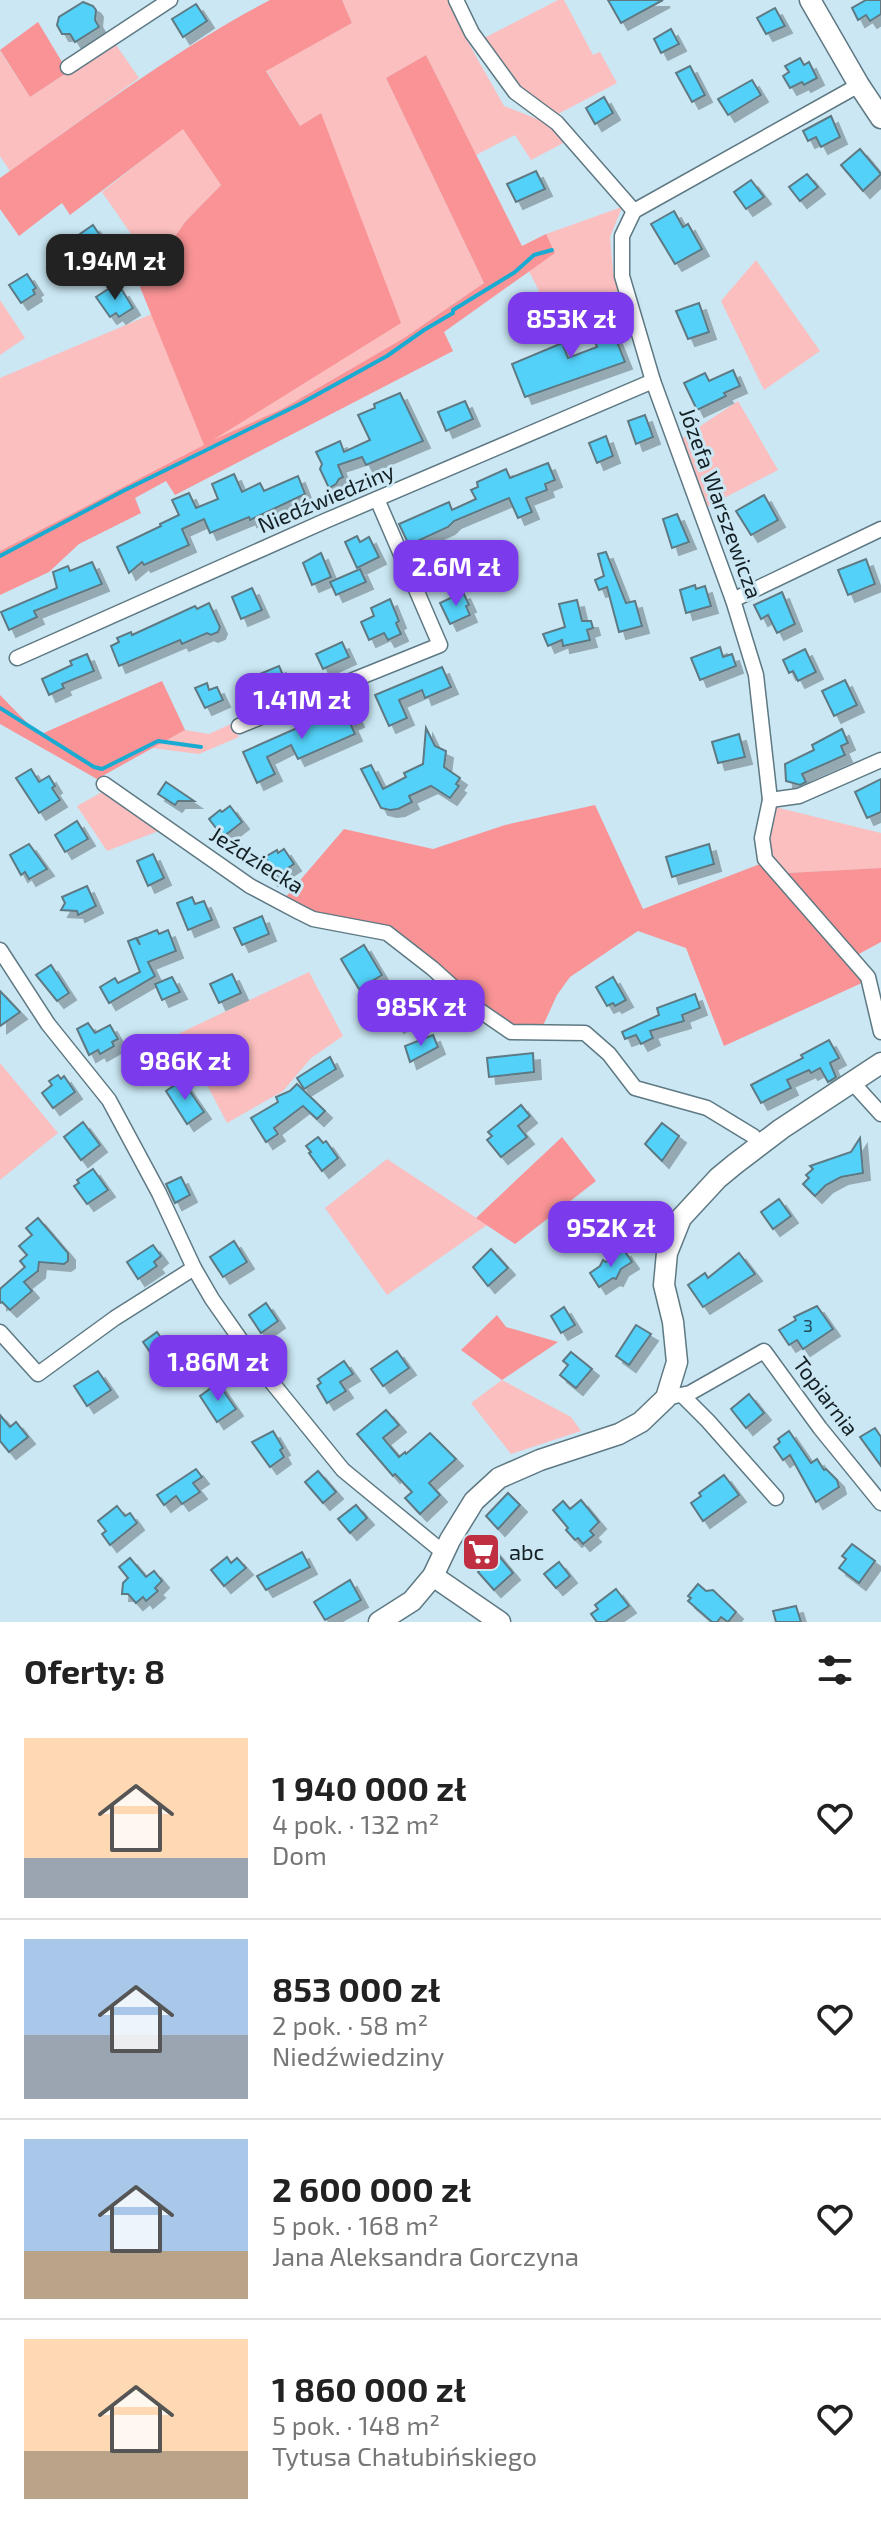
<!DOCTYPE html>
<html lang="pl">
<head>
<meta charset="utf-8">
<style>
  :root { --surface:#fff; --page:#f6f6f6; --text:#222; --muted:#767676; --line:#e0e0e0; --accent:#7c3aed }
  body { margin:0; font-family:"Exo 2",sans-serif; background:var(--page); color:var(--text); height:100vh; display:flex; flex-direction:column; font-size:30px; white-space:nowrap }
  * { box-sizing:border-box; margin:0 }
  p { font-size:26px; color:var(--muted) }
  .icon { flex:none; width:44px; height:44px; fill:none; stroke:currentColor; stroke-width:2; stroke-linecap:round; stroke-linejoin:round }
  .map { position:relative; height:1622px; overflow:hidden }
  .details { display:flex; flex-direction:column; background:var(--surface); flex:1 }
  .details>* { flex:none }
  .price { position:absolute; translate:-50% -68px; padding:0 18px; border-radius:16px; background:var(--accent); color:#fff; font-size:26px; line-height:52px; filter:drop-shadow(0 2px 4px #0008) }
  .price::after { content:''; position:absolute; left:50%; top:48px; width:24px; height:18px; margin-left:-12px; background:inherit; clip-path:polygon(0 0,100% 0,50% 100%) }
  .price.selected { background:#222; color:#fff }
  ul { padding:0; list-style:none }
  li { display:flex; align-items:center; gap:24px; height:200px; padding:0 24px }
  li+li { border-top:2px solid var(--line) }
  li span { display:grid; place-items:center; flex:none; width:224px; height:160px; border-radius:0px; color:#555 }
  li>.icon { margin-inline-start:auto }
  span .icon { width:96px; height:96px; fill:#fffc; stroke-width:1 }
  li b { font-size:34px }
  h2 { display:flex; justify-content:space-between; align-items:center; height:96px; padding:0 24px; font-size:34px }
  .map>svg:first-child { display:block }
</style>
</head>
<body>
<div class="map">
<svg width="881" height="1622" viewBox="0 0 881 1622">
  <defs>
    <filter id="shadow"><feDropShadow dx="7" dy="7" stdDeviation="0" flood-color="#0004"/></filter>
  </defs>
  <rect width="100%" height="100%" fill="#cae7f3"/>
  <g fill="#fcbfbf">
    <path d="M342,0h106l16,35 40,71 41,16 22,19 -36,19 -16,-25 -39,20 -50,-100 -40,23 98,205 -80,55 -122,71 -77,36 -205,106v-173l152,-64 52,130 117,-331 -21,13 -34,-56 86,-47z"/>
    <path d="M558,0h6l29,55 7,-3 17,31 -59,31 -45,-30 -31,-45z"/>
    <path d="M114,42l25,36 -129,93 -10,-15v-105l30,46z"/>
    <path d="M183,128l38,57 -36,37 -31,45 -52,-75z"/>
    <path d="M622,207l-12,30 3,34 5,20 -72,14 -17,-34 26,-18 -9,-19z"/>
    <path d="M756,260l64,91 -56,39 -43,-89z"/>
    <path d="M0,300l25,38 -25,17z"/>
    <path d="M738,401l40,69 -73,38 -24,-69z"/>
    <path d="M233,723l6,14 -40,17 -47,-6 33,-18 24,4z"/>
    <path d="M104,791l57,39 -54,21 -30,-45z"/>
    <path d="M771,806l110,27v35l-94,5c-25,-28 -19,-31 -16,-67z"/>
    <path d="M309,972l34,64 -32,22 -28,33 -56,32 -47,-90z"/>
    <path d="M0,1063l58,70 -58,47z"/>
    <path d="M387,1159l100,66 -100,70 -62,-87z"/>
    <path d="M502,1380l69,37 10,14 -70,23 -40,-51z"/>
  </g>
  <g fill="#f99395">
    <path d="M270,0h72l10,23 -86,48 34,55 21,-13 80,210 -188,117 69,-31 122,-71 80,-55 -98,-205 40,-23 96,191 24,-12 9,19 -111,79 9,19 -278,144 -9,-14 -31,17 6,15 -62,31 -30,28 -49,23v-44l204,-106 -64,-158 45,-65 36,-37 -38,-56 -113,86 -8,-12 -43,33 -19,-27v-31c88,-62 174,-128 270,-178z"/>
    <path d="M38,22l30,50 -38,25 -30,-47z"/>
    <path d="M162,681l23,49 -88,49 -97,-55v-29l39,40z"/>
    <path d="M595,805l48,104 117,-45 104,118 -140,64 -38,-98 -48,-17 -68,46 -13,18 -16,35 -28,-2 -11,-5 -111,-96 -56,-6 -51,-22 60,-70 89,20 72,-24z"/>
    <path d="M881,868v74l-24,13 -70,-82z"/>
    <path d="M562,1137l34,44 -81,63 -39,-26z"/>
    <path d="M497,1315l9,12 52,15 -56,38 -41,-30z"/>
  </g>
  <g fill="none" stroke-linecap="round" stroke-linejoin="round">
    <g stroke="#19abd2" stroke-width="4">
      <path d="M0,556l123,-65 177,-87 87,-48 37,-26 29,-17v-3l62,-38 19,-17 18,-5"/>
      <path d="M0,708l94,59 8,2 56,-28 43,6"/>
    </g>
  </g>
  <g fill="#52d1f9" stroke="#5e7983" stroke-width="2" filter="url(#shadow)">
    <path d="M608,0h55l-42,23z"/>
    <path d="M866,0h15v14l-11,7 -4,-6 -8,5 -6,-12z"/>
    <path d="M83,2l10,4 3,4 -1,10 4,7 -24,15 -5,-8h-8l-5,-9 2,-8z"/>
    <path d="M196,4l11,17 -24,16 -11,-18z"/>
    <path d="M775,8l10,18 -19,8 -9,-16z"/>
    <path d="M671,29l8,15 -18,9 -7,-14z"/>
    <path d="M800,58l4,7 5,-3 8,16 -13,7 -2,-3 -12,6 -7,-12 6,-4 -4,-6z"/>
    <path d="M690,66l15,29 -13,7 -16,-29z"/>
    <path d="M752,80l9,15 -33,20 -10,-16z"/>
    <path d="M604,97l9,16 -18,11 -9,-16z"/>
    <path d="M831,116l9,21 -19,10 -5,-10 -8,4 -5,-10z"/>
    <path d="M860,149l21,25 -18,17 -22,-26z"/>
    <path d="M536,171l9,18 -29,13 -9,-18z"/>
    <path d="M807,174l11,13 -18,14 -11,-14z"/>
    <path d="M751,180l13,17 -18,12 -12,-17z"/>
    <path d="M674,211l9,16 5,-3 14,25 -27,15 -24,-40z"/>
    <path d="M93,225l15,22 -37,23 -14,-20z"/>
    <path d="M27,274l9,14 -3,2 2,4 -14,9 -12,-18z"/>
    <path d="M113,286l4,6 5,-2 11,18 -14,9 -3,-4 -6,4 -14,-20z"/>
    <path d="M699,303l10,29 -21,7 -12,-28z"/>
    <path d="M599,316l2,5 5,-2 1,2 15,-5 4,12 -13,4 12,30 -100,35 -13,-33 50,-21 6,15 29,-11 -10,-26z"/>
    <path d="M733,370l7,16 -16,7 2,3 -29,14 -13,-27 21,-10 4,8z"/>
    <path d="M400,393l23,48 -57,24 -4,-8 -24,8 5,12 -4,2 -3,5 -7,4 -9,-19 2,-5 -6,-12 24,-11 4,11 26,-12 -12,-25 17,-7 -1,-4z"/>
    <path d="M465,401l8,18 -27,12 -8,-19z"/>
    <path d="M645,415l8,22 -17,7 -8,-23z"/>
    <path d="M606,436l7,20 -16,7 -8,-20z"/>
    <path d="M548,463l7,17 -10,4 2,6 -21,8 6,14 -14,6 -9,-20 -55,23 -6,6 -39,18 -10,-21 50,-22 3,8 24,-11 -5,-9 7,-3 -1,-5 29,-13 4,9z"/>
    <path d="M234,474l8,18 18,-9 4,8 34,-15 7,18 -55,26 -1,-3 -39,16 -6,-14 -22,10 7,16 -45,20 -2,-3 -13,11 -12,-26 44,-21 -1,-2 19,-9 -7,-15 17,-7 7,15 22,-9 -6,-15z"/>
    <path d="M764,495l14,25 -27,15 -15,-24z"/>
    <path d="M677,514l12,28 -17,6 -9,-29z"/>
    <path d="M357,536l3,6 9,-5 10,20 -22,11 -12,-26z"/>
    <path d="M606,552l20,51 9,-2 7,25 -23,6 -12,-45 -8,3 -4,-10 9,-4 -6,-22z"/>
    <path d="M321,553l10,24 -19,8 -9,-22z"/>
    <path d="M866,559l9,25 -27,11 -10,-25z"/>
    <path d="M92,562l10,22 -68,27 3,6 -28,13 -8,-18 56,-24 -4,-16 15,-6 2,5z"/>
    <path d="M360,569l6,13 -30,13 -6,-13z"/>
    <path d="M695,585l1,4 9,-3 6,20 -25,7 -6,-23z"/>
    <path d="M252,588l10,22 -21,9 -9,-22z"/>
    <path d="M463,592l6,13 -3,1 4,9 -20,9 -10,-21z"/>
    <path d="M782,592l13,32 -18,9 -9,-18 -7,4 -7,-14z"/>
    <path d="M390,599l9,22 -3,2 5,11 -13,6 -4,-7 -15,7 -8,-18 13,-6 -3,-8z"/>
    <path d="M577,600l5,21h9l2,7 -6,2 3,10 -27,6 -1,-6 -14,6 -5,-12 22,-7 -6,-23z"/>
    <path d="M209,603l11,24 -2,5 -7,3 -4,-2 -25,11 -2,-4 -61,26 -8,-20 8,-4 -2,-4 14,-6 1,3 63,-29 2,3z"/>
    <path d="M342,642l7,15 -26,12 -7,-15z"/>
    <path d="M720,647l3,10 9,-3 4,12 -36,14 -9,-22z"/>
    <path d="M805,649l11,23 -18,9 -5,-10 -4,2 -6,-13z"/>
    <path d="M87,654l7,17 -32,13 2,4 -15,7 -7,-16 30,-14 -2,-4z"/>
    <path d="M279,666l8,18 -29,12 -8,-18z"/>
    <path d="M442,667l9,20 -26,11 -3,-8 -23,10 8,18 -18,8 -14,-31z"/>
    <path d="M845,680l12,25 -23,11 -12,-25z"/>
    <path d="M207,683l2,7 8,-3 6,13 -18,8 -10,-20z"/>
    <path d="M351,707l6,13 -7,3 5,11 -57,25 -7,-14 -24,12 8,17 -18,9 -14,-31 79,-35z"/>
    <path d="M426,728l9,18 11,5 -2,16 16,11 -4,6 3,2 -9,12 -19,-12 -22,10 3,6 -14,7 -8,1 -9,-2 -20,-39 10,-4 12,24 23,-12 -2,-4 19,-9z"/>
    <path d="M842,729l6,14 -7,3 4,9 -43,19 4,8 -6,3 -14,-4 -1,-17 29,-14 -2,-5z"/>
    <path d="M739,734l6,23 -27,6 -6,-21z"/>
    <path d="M31,769l8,13 10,-6 6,10 -3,2 8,12 -21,13 -23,-35z"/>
    <path d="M881,779v33l-14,6 -12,-26z"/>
    <path d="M166,782l28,19h-16l-3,4 -17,-11z"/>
    <path d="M230,806l12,16 -19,15 -14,-18 11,-9 2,2z"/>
    <path d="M77,821l11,18 -23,13 -10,-17z"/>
    <path d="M29,844l18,25 -18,10 -4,-7 -4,3 -11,-20z"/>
    <path d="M709,844l5,20 -42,13 -6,-20z"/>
    <path d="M284,849l10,15 -23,15 -10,-15 6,-4 -2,-3 12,-7 1,3z"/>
    <path d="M153,854l11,24 -16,8 -11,-25z"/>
    <path d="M87,886l9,20 -18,9 -1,-4 -16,-1 4,-7 -3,-6z"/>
    <path d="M192,897l3,7 9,-3 8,19 -24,10 -11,-27z"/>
    <path d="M262,916l7,18 -27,11 -8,-17z"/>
    <path d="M157,930l2,4 9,-4 8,21 -28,11 7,14 -46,27 -9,-16 15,-9 3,5 22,-11 -12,-31 8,-3 4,7 -3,-7z"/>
    <path d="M364,945l18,30 -23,14 -18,-30z"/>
    <path d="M51,965l18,28 -12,8 -21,-26z"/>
    <path d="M232,974l9,19 -22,10 -9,-19z"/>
    <path d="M172,977l8,15 -18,8 -7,-16z"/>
    <path d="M613,977l13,23 -11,6 -2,-3 -6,3 -11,-19z"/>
    <path d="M0,991l20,21 -20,14z"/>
    <path d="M695,994l5,14 -18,7 2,6 -34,10 3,7 -12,6 -5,-9 -11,4 -3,-7 37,-17 -2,-7z"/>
    <path d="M414,1001l6,10 -23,15 -7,-10z"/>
    <path d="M88,1023l7,10 15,-8 8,14 -6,3 2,4 -14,8 -2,-4 -9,5 -12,-26z"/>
    <path d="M433,1035l5,12 -28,15 -5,-16z"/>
    <path d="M829,1040l10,18 -9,5 6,14 -8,5 -8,-14 -9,5 -2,-3 -22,10 4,8 -30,15 -10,-18 52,-27 -2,-3z"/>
    <path d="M533,1053l1,19 -45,5 -2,-19z"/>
    <path d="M330,1057l6,12 -32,20 -7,-11z"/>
    <path d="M58,1075l3,4 3,-3 11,16 -22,16 -11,-15 10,-8 -3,-4z"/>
    <path d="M182,1080l22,32 -17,12 -21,-33z"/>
    <path d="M297,1084l28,27 -8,8 -14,-13 -29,22 4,6 -12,8 -15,-24 27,-16 -2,-5 14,-6z"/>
    <path d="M521,1105l9,11 -12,10 9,11 -26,20 -14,-17 5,-4 -4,-4z"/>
    <path d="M83,1122l17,23 -19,15 -17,-23z"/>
    <path d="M662,1123l17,13 -17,25 -17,-17z"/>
    <path d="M318,1137l5,6 3,-2 12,17 -16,13 -13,-18 2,-1 -5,-6z"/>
    <path d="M860,1138l3,35 -22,4 -15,8 -11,11 -12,-12 6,-6 -3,-3 7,-6 -3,-3 41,-14z"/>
    <path d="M93,1169l15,21 -21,14 -13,-18 5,-3 -2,-3z"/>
    <path d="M181,1177l9,18 -15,8 -9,-19z"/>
    <path d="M779,1199l12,17 -18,13 -12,-17z"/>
    <path d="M579,1207l10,13 -24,24 -13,-17z"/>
    <path d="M38,1218l30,35v8l-4,3 -25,-2 -1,9 -14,11 8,9 -22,19 -8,-8 -2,1v-14l25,-22 -5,-6 7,-6 -8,-9 13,-11 -6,-7z"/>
    <path d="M234,1241l13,21 -24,15 -13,-20z"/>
    <path d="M153,1245l8,11 -7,6 3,4 -19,13 -11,-17z"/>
    <path d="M491,1249l17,19 -20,18 -15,-19z"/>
    <path d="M624,1250l8,12 -11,7 -5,10 -3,-1 -14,9 -9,-14 10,-7 3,-6 3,2z"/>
    <path d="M739,1253l16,21 -52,33 -15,-22 17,-12 3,5z"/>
    <path d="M266,1303l12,18 -17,12 -12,-18z"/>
    <path d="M817,1306l16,23 -30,20 -6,-9 -8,5 -10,-15 17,-10 -2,-3z"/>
    <path d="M564,1307l11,18 -14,8 -10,-17z"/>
    <path d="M636,1325l15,9 -22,31 -13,-9z"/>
    <path d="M157,1332l5,7 3,-2 7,10 -17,12 -12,-17z"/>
    <path d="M397,1351l12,17 -26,18 -12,-17z"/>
    <path d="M571,1352l21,17 -16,19 -16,-13 8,-10 -5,-4z"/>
    <path d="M344,1361l9,13 -13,8 6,9 -19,12 -10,-17 4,-3 -3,-4z"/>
    <path d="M98,1371l13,19 -24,16 -13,-20z"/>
    <path d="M218,1383l18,26 -19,13 -17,-26z"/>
    <path d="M749,1394l15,19 -18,15 -15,-19z"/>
    <path d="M386,1410l13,15 -16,13 16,19 6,-5 1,2 24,-21 26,26 -27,24 11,12 -20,19 -15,-16 7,-6 -17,-18 -2,2 -36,-42z"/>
    <path d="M0,1415l10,12 6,-5 12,15 -19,15 -9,-11z"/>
    <path d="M875,1428l6,9v29l-21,-29z"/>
    <path d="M273,1431l10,17 -3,2 4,7 -14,10 -18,-25z"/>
    <path d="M789,1431l22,32 6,-4 7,11 2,-1 11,11 2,7 -23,15 -26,-47 -7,5 -9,-13 6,-5 -2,-3z"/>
    <path d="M196,1469l6,8 -9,6 7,9 -18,12 -6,-8 -12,9 -7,-10z"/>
    <path d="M318,1471l18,21 -13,11 -18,-21z"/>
    <path d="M724,1475l15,20 -36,26 -12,-18 10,-7 -2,-3z"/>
    <path d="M508,1493l12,12 -22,24 -12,-13z"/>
    <path d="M581,1500l18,22 -9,9 4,4 -11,9 -5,-6 -3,2 -9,-10 2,-2 -15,-18 10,-9 7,8z"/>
    <path d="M356,1505l11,13 -17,15 -12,-14z"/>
    <path d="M117,1506l8,10 5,-3 7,10 -27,22 -8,-11 4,-3 -8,-10z"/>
    <path d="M487,1541l26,32 -19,17 -16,-18 7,-7 -12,-13z"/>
    <path d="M852,1544l23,17 -16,22 -20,-15 7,-9 -4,-3z"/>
    <path d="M302,1552l8,15 -44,23 -9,-14z"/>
    <path d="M227,1557l4,6 6,-5 9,10 -22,18 -13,-16z"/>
    <path d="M130,1558l16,19 8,-6 8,10 -7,7 3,3 -12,10 -3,-4 -7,6 -8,-9h-6l1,-11 5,-5 -9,-11z"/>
    <path d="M559,1562l11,14 -14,12 -12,-14z"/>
    <path d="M350,1580l11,20 -36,20 -11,-18z"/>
    <path d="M698,1584l8,7 7,-1 23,22 -8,10 -7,-5 -4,5h-5l-24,-21 3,-3 -3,-2z"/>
    <path d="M616,1589l13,17 -24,16h-8l-6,-8 7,-5 -3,-4z"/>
    <path d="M796,1606l5,16h-25l-3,-11z"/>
  </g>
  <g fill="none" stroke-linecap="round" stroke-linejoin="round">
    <g stroke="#5e7983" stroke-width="17">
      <g id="street">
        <path d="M456,0l16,33 43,59 42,31 77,88"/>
        <path d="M68,67l102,-67"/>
        <path d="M859,85l-225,126 -12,25v40l31,105 80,219 23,75 14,125 -8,38 3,21 103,118 13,55"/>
        <path d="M733,600l148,-71"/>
        <path d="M17,658l308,-137 328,-140"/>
        <path d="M239,726l201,-81 -63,-146"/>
        <path d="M104,784l146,102 49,26 14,7 74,14 45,35 47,42 32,22 74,1 24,21 26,34 72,20 46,28 8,9"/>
        <path d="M770,800l29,-4 82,-36"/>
        <path d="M0,950l48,74 61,76 50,93 35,75 18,31 49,70 82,101 101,83"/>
        <path d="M852,1082l29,32"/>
        <path d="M0,1332l38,42 77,-56 79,-50"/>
        <path d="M682,1395l26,26 68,77"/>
        <path d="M666,1398l24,-5 74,-42 56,77 61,75"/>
      </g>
    </g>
    <g stroke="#5e7983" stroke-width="23">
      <g id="secondary">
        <path d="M810,0l49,85 22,33"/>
        <path d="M433,1576l67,46"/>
        <path d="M379,1622l33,-21 21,-25 17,-36 24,-39 25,-23 41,-18 79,-26 22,-12 25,-24 11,-36 -4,-40 -9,-37 3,-32 14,-35 37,-40 17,-14 46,-35 100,-66"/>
      </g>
    </g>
    <use href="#street" stroke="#fff" stroke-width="14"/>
    <use href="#secondary" stroke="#fff" stroke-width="20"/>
  </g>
  <defs>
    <g id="supermarket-square" transform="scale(2)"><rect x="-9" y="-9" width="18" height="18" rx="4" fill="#bf2e41" stroke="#cae7f3"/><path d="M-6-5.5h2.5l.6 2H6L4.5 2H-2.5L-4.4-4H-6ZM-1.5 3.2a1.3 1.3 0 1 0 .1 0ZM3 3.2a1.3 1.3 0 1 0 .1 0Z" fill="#fff"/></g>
  </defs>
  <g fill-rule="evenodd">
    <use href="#supermarket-square" x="481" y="1552"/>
  </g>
  <g text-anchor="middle" stroke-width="6" stroke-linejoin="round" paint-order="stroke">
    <g font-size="18" fill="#244c5a">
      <text x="808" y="1332">3</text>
    </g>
    <g font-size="22" fill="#152025" stroke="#cae7f3">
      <text transform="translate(326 498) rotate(-23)" y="8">Niedźwiedziny</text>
      <text transform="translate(721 503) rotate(70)" y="8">Józefa Warszewicza</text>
      <text transform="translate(257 860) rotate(32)" y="8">Jeździecka</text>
      <text transform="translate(826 1396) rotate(53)" y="8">Topiarnia</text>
    </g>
    <g font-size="22" fill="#152025" stroke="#cae7f3" text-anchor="start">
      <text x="509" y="1560">abc</text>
    </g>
  </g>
</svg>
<b class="price selected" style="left:115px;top:302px">1.94M zł</b>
<b class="price" style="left:571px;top:360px">853K zł</b>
<b class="price" style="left:456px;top:608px">2.6M zł</b>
<b class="price" style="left:302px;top:741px">1.41M zł</b>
<b class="price" style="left:421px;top:1048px">985K zł</b>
<b class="price" style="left:185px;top:1102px">986K zł</b>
<b class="price" style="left:611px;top:1269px">952K zł</b>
<b class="price" style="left:218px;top:1403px">1.86M zł</b>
</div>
<section class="details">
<h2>Oferty: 8<svg class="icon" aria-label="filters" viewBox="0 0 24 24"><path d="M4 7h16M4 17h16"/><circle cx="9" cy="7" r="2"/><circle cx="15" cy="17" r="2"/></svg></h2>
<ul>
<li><span style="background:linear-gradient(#ffd9b3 75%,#9aa5b1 0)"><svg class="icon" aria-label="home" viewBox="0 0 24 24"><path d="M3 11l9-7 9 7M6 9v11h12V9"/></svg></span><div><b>1 940 000 zł</b><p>4 pok. · 132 m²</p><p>Dom</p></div><svg class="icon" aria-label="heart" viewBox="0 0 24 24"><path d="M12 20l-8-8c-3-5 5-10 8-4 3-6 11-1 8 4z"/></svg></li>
<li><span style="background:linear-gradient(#a9c7e8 60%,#9aa5b1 0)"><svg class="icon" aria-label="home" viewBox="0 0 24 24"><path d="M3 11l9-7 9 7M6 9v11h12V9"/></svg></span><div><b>853 000 zł</b><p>2 pok. · 58 m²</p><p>Niedźwiedziny</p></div><svg class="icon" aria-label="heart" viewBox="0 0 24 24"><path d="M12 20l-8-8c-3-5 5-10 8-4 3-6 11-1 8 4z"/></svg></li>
<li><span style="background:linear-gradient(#a9c7e8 70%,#b9a48a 0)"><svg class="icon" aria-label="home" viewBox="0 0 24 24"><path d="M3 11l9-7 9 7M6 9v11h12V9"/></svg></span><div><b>2 600 000 zł</b><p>5 pok. · 168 m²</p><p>Jana Aleksandra Gorczyna</p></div><svg class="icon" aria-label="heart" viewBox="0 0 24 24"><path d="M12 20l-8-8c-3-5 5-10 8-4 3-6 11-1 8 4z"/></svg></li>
<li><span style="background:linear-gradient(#ffd9b3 70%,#b9a48a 0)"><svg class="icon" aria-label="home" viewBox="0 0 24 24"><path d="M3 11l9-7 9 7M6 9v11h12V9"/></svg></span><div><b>1 860 000 zł</b><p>5 pok. · 148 m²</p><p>Tytusa Chałubińskiego</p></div><svg class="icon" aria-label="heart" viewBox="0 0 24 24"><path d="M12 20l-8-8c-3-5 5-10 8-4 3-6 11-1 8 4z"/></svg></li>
</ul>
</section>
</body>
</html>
